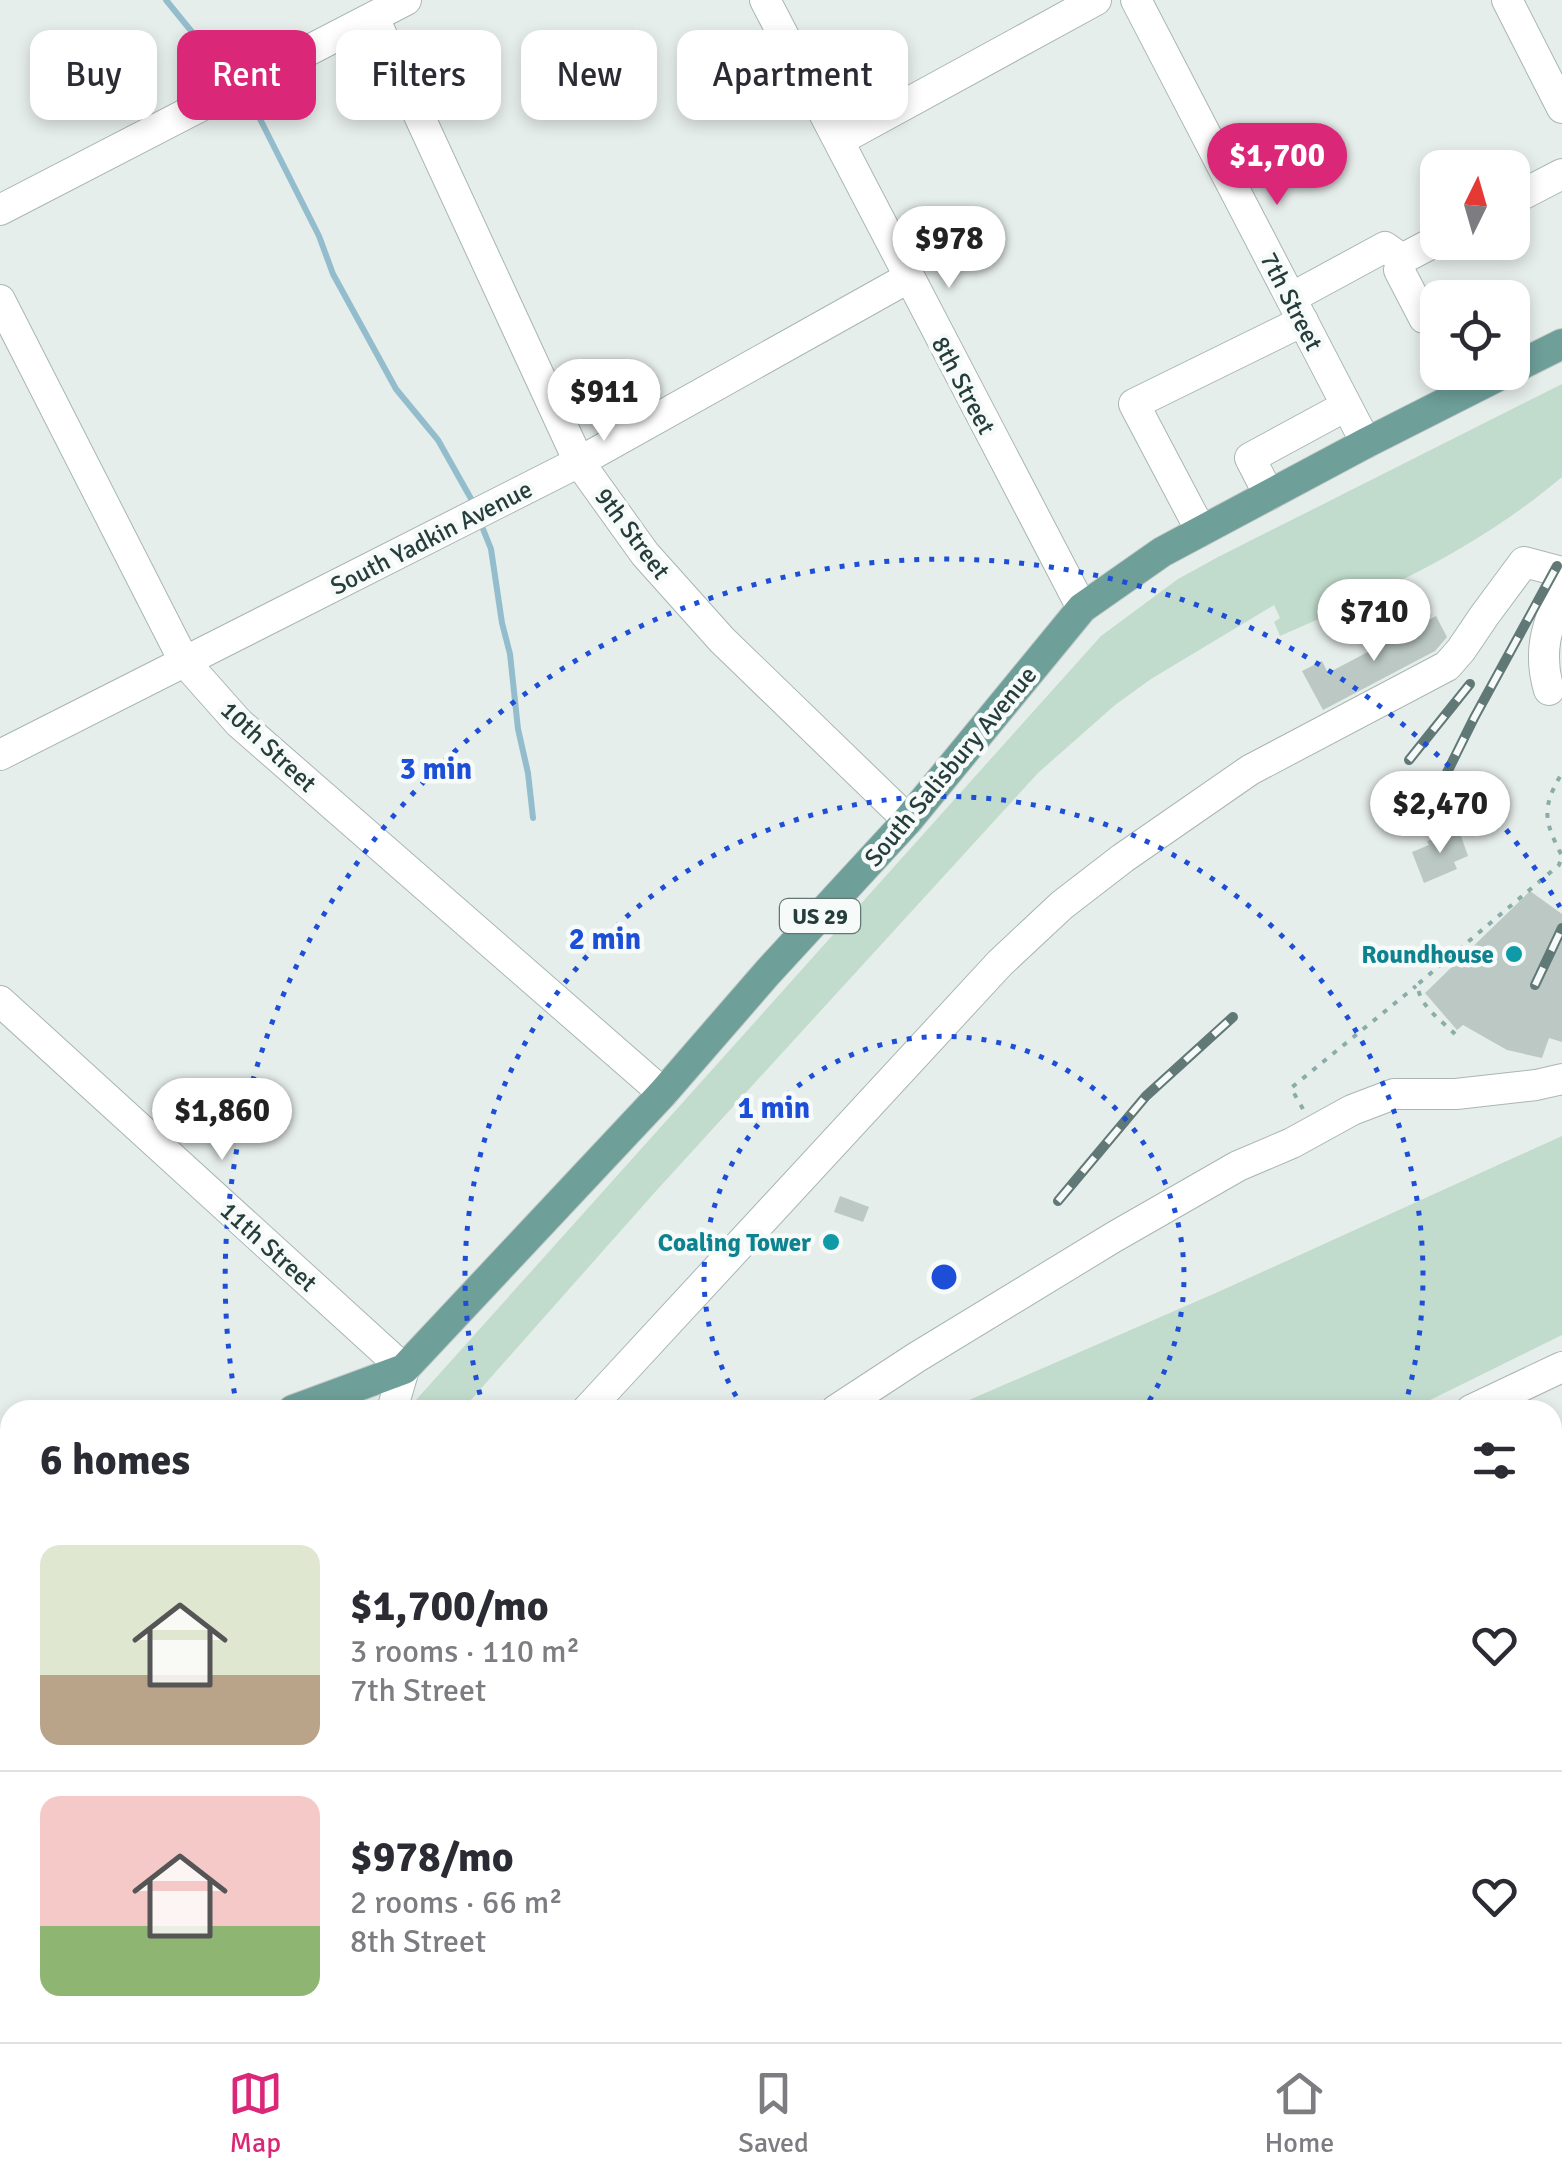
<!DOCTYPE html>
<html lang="en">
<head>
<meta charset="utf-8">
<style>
  :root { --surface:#fff; --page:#f2f2f3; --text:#2b2b33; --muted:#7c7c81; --line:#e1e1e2; --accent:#db2777 }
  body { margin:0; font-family:Signika,sans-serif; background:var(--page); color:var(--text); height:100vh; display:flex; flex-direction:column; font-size:38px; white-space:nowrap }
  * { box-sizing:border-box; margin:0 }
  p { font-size:32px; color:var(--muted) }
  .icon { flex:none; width:55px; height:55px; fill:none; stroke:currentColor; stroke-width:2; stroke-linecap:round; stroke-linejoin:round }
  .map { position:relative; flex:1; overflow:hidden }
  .panel { position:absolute; left:0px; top:1400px; width:1562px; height:642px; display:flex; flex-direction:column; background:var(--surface); border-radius:30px 30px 0 0; box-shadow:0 5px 15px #0003 }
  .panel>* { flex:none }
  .hud { position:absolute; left:30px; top:30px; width:1000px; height:90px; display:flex; gap:20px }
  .needle { width:65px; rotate:5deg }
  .buttons { position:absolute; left:1420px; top:150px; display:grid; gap:20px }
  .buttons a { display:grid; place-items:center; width:110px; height:110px; border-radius:20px; background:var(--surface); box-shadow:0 5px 15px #0003; font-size:50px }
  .price { position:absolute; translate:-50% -85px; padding:0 22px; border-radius:35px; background:#fff; color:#222; font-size:32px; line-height:65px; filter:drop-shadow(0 2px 5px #0008) }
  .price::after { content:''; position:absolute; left:50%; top:60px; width:30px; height:22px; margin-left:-15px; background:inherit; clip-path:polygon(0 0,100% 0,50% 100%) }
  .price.selected { background:var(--accent); color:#fff }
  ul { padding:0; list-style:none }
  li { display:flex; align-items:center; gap:30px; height:250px; padding:0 40px }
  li+li { border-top:2px solid var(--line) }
  li span { display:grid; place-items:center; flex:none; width:280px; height:200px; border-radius:20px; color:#555 }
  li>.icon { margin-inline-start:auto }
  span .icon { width:120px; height:120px; fill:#fffc; stroke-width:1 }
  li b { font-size:42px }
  h2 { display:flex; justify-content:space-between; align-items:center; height:120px; padding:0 40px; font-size:42px }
  .tag { padding:0 35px; border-radius:20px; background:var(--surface); box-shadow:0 5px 15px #0003; font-size:35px; line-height:90px }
  .tag.selected { background:var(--accent); color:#fff }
  .menu { display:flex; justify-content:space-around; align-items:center; height:140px; border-top:2px solid var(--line); background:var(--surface); font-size:28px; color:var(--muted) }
  .menu a { display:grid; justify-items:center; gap:5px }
  .menu .selected { color:var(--accent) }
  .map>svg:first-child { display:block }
</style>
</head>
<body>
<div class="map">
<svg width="1562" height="2042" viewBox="0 0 1562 2042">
  <rect width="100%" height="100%" fill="#e6eeeb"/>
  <g fill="#c1dccc">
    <path d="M1562,384v93c-85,72 -181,115 -282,159l-6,-14 6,-4 -6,-13 -123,74 -36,26 -77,68 -382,418 -194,219h-55l694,-774 77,-57 40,-22z"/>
    <path d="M1562,1136v199l-152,75h-464l272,-118z"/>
    <path d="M10,1851v61l-10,12v-61z"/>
  </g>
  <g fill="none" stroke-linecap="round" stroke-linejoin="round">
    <g stroke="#93bdcd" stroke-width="6">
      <path d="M166,0l61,75"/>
      <path d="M248,101l9,12 62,123 14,38 63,115 42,51 36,64"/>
      <path d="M483,529l8,20 11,74 8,31 8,75 10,44 5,45"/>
    </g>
  </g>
  <g fill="#bbc8c4">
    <path d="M1436,616l11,21 -12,14 -112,59 -21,-39 20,-10 6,12z"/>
    <path d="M1459,830l9,26 -14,6 3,7 -33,14 -12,-31 17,-7 -2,-4z"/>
    <path d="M1530,891l32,23v128l-13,-4 -7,20 -35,-8 -44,-25 -6,5 -32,-37z"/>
    <path d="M840,1196l29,11 -6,15 -29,-10z"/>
  </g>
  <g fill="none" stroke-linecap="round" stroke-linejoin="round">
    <g stroke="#a9b6b3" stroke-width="32">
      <g id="minor">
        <path d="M765,0l317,608"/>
        <path d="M1136,0l230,443"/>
        <path d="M1507,0l55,108"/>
        <path d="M374,18l205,444 66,92 77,86 186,180"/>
        <path d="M840,140l256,-140"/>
        <path d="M1512,200l50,-26"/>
        <path d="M0,210l406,-210"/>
        <path d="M1291,298l94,-51 17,12"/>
        <path d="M0,300l184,361 55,62 424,370"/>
        <path d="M1424,318l-25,-48 3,-11 36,-19"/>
        <path d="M1269,495l-19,-37 96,-52"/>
        <path d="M1201,531l-67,-127 169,-83"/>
        <path d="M1549,690c-12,-40 -1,-65 13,-103"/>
        <path d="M0,755l579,-293 329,-184"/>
        <path d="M0,1001l404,368 -12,41"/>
        <path d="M587,1410l413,-447 62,-58 61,-47 127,-88 197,-104 14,-16 23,-34 40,-54 38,10"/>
        <path d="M836,1410l81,-53 197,-120 124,-71 54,-23 60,-33 42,-16h62l80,-9 26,-6"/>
        <path d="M1471,1410l91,-43"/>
        <path d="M0,1853l10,-9"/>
        <path d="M1552,1979l10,-5"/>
        <path d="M0,2013l10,-9"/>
        <path d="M860,2032l4,10"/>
        <path d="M1279,2032l5,10"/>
        <path d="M1431,2042l18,-10"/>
      </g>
    </g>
    <g stroke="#c2c9c8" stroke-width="32">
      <g id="major">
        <path d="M1512,369l50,-25"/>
        <path d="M293,1410l111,-41 259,-276 105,-121 140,-152 174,-212 80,-56 204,-109 140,-71"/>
        <path d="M0,1519l10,-4"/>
      </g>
    </g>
    <g stroke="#89aea7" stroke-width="4" stroke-dasharray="5 8" stroke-linecap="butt">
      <path d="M1455,1034c-14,-14 -38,-30 -37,-50l141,-119 3,-9c-18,-35 -21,-48 0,-83"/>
      <path d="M1303,1109l-12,-21 125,-102"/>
      <path d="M1552,1703l10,-7"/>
      <path d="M1552,1888l10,18"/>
      <path d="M612,2042l21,-10"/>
    </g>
    <use href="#minor" stroke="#fff" stroke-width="30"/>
    <use href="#major" stroke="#6e9f99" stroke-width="30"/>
    <g stroke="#617976" stroke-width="10">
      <g id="rail">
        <path d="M1409,760l61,-76"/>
        <path d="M1422,823l52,-105 83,-152"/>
        <path d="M1535,985l27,-57"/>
        <path d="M1058,1201l88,-105 87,-79"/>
        <path d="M1552,1470l10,-5"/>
        <path d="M447,2042l18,-10"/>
        <path d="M474,2042l18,-10"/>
      </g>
    </g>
    <use href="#rail" stroke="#f6faf9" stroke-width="6" stroke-dasharray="19" stroke-linecap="butt"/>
  </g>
  <g fill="none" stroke="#1d4ed8" stroke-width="5" stroke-dasharray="5 10">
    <path d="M744 1409A240 240 0 1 1 1144 1409"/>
    <path d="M484 1409A479 479 0 1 1 1404 1409"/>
    <path d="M237 1408A719 719 0 0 1 1560 907"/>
  </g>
  <g fill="#0f9aa8" stroke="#f6faf9" stroke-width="4">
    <circle cx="1514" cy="954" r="10"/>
    <circle cx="831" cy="1242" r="10"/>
  </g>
  <g text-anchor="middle" stroke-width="9" stroke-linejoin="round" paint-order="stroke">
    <rect fill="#f6faf9" stroke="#647674" stroke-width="2.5" x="780" y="899" width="80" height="34" rx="8"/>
    <g font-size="22" font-weight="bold" fill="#263e3b">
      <text x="820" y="924">US 29</text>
    </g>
    <g font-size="25" fill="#263e3b" stroke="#f6faf9">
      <text transform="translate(1292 301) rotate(63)" y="9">7th Street</text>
      <text transform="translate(964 385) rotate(62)" y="9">8th Street</text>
      <text transform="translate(633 533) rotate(53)" y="9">9th Street</text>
      <text transform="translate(431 537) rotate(-27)" y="9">South Yadkin Avenue</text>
      <text transform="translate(269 746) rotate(43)" y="9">10th Street</text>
      <text transform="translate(950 766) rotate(-50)" y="9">South Salisbury Avenue</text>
      <text transform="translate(269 1246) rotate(42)" y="9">11th Street</text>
    </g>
    <g font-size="25" font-weight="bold" fill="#0d838f" stroke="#f6faf9" text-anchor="end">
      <text x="1494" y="963">Roundhouse</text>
      <text x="811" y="1251">Coaling Tower</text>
    </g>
  </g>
  <circle cx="944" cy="1277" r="15" fill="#1d4ed8" stroke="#f6faf9" stroke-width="5"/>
  <g font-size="30" text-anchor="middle" font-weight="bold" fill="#1d4ed8" stroke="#f6faf9" stroke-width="9" stroke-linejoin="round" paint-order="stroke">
    <text x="436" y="779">3 min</text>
    <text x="605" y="949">2 min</text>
    <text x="774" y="1118">1 min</text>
  </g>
</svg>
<div class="buttons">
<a><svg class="needle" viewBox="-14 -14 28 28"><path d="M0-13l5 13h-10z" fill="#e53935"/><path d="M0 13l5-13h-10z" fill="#7c7c81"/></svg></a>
<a><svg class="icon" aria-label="locate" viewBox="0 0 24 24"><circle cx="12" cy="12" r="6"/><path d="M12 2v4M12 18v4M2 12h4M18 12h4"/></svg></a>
</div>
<b class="price selected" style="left:1277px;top:208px">$1,700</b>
<b class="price" style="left:949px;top:291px">$978</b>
<b class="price" style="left:604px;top:444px">$911</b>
<b class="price" style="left:1374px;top:664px">$710</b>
<b class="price" style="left:1440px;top:856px">$2,470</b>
<b class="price" style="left:222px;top:1163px">$1,860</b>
<div class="hud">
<a class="tag">Buy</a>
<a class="tag selected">Rent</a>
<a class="tag">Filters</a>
<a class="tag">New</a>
<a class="tag">Apartment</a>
</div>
<section class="panel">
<h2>6 homes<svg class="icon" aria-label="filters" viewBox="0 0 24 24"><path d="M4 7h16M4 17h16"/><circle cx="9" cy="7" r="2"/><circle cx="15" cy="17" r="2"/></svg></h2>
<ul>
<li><span style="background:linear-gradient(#dfe7d0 65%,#b9a48a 0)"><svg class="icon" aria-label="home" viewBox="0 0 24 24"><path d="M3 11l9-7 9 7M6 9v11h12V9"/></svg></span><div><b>$1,700/mo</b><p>3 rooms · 110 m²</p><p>7th Street</p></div><svg class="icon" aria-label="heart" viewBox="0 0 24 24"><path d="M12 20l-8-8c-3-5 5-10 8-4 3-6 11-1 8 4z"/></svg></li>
<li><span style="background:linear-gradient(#f6c9c9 65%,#8fb573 0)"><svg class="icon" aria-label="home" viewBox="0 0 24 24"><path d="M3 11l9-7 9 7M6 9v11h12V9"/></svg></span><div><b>$978/mo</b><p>2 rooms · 66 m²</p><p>8th Street</p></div><svg class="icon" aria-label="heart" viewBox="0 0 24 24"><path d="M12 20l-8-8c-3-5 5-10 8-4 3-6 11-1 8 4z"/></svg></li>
</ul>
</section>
</div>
<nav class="menu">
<a class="selected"><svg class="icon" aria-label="map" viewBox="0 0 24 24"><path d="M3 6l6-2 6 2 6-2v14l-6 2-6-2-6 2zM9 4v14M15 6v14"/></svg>Map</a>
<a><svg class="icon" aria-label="saved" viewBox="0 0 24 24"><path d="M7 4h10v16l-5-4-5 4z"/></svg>Saved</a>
<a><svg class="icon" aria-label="home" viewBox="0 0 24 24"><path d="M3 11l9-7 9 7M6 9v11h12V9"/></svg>Home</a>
</nav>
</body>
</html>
